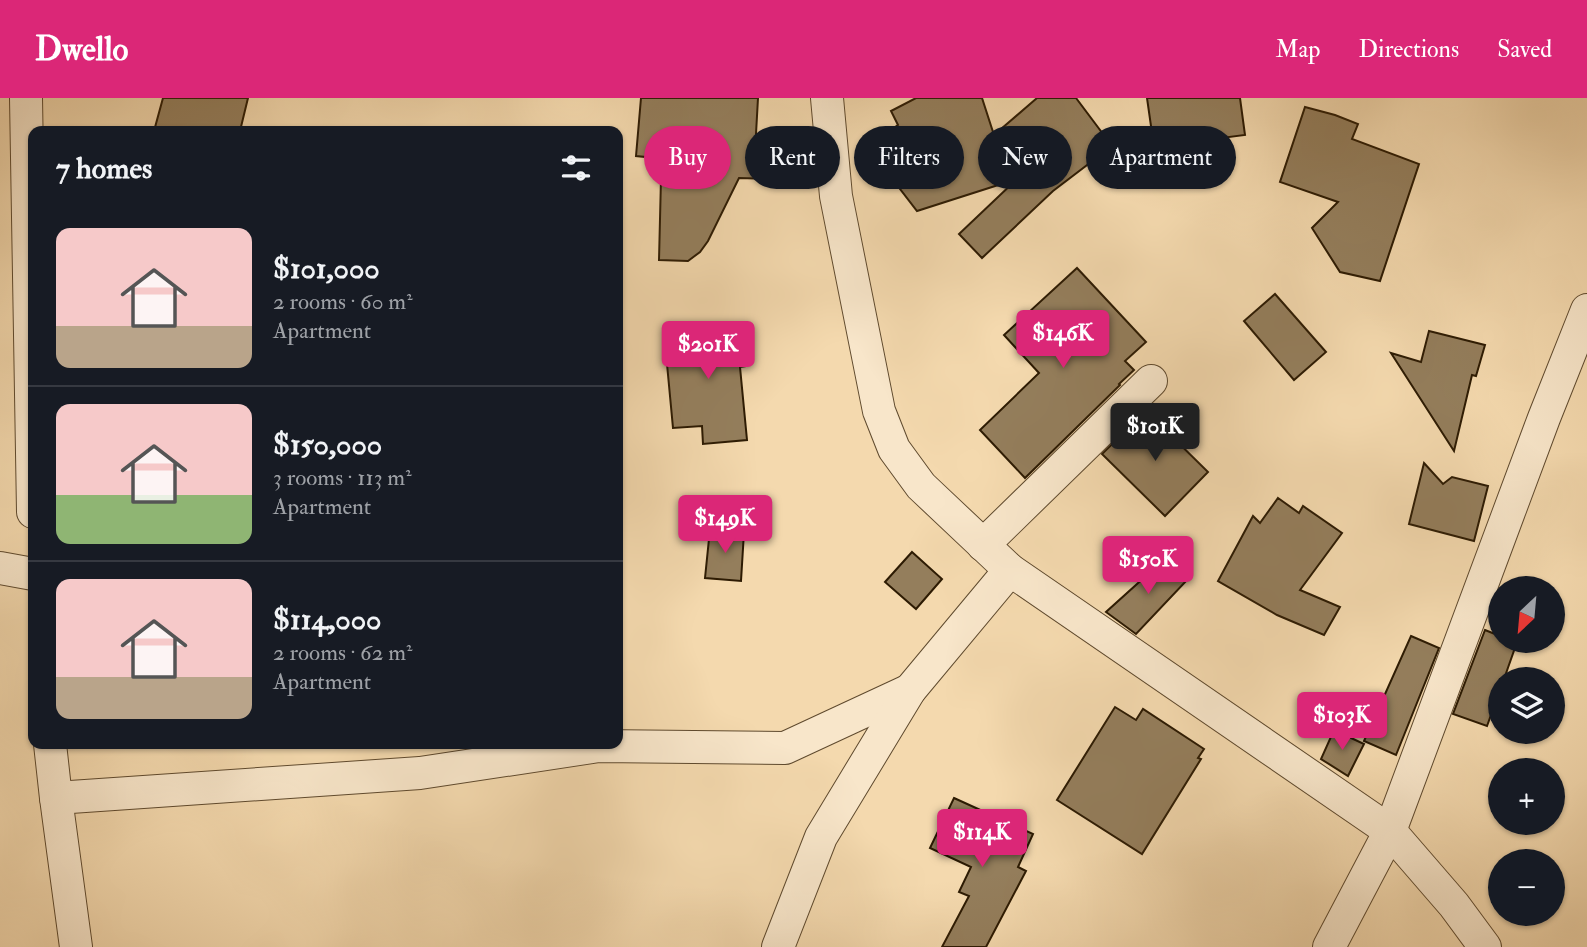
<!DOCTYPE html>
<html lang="en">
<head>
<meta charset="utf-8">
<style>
  :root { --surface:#171b24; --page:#20242c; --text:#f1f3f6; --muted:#9ea1a6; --line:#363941; --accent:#db2777 }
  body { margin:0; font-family:"IM FELL Double Pica",serif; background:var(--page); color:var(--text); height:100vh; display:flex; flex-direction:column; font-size:26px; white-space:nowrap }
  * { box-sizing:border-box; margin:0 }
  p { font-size:23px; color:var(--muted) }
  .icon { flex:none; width:38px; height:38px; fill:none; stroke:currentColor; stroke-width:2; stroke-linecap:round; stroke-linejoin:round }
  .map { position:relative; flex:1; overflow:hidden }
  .panel { position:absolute; left:28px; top:28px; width:595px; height:623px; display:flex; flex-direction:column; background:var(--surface); border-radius:14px; box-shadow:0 2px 5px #0004 }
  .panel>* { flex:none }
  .banner { position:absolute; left:644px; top:28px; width:665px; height:63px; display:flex; gap:14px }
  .needle { width:46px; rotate:206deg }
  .fabs { position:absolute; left:1488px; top:478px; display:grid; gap:14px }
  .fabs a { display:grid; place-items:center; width:77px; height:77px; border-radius:50%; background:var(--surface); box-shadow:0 2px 5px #0004; font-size:35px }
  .price { position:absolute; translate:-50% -60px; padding:0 16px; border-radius:7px; background:var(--accent); color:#fff; font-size:23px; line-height:46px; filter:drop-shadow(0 2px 4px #0008) }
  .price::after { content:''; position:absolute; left:50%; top:42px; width:21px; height:16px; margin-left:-10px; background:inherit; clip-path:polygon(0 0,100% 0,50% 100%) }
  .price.current { background:#222; color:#fff }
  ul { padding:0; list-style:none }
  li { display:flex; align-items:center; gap:21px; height:175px; padding:0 28px }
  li+li { border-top:2px solid var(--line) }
  li span { display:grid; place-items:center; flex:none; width:196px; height:140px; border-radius:14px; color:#555 }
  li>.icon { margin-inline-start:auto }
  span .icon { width:84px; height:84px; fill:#fffc; stroke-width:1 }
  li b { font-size:30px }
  h2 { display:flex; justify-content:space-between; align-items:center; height:84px; padding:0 28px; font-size:30px }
  .tag { padding:0 24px; border-radius:32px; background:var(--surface); box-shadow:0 2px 5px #0004; font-size:24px; line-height:63px }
  .tag.current { background:var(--accent); color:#fff }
  header { display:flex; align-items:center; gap:42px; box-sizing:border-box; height:98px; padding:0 35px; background:var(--accent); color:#fff }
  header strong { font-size:33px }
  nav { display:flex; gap:38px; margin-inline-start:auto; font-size:24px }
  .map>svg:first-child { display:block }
</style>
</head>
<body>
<header>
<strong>Dwello</strong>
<nav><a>Map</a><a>Directions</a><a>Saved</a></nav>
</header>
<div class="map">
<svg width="1587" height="849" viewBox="0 0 1587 849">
  <rect width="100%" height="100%" fill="#f4d9ae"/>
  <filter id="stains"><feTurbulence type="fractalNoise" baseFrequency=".00286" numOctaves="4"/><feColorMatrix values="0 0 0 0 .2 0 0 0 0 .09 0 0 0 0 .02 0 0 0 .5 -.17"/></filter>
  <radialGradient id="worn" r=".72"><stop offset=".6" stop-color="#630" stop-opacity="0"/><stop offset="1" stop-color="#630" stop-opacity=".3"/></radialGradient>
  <g fill="#947e5c" stroke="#2d1b03" stroke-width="2">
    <path d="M163,0h85l-8,33h-86z"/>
    <path d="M641,0h117l-2,36 52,2 2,44 -71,-2 -31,63 -8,11 -12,9 -29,-1 2,-82 -7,-1 1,-19 -19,-2z"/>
    <path d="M916,0h66l12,37 43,-37h39l36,48 -59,45 -71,67 -23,-24 58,-55 -100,32 -50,-65 31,-21 -7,-14z"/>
    <path d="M1147,0h93l5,37 -70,9 -1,-7 -21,3z"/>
    <path d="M1305,9l30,8 23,9 -6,15 67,25 -39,117 -40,-9 -28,-44 26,-26 -58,-20z"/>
    <path d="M1077,170l69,74 -21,19 9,9 -15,14 1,1 -95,93 -45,-48 59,-57 -35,-38z"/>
    <path d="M1275,196l51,58 -32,28 -50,-59z"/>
    <path d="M744,227l3,41 -7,1 7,73 -44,4 -1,-18 -29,2 -9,-96z"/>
    <path d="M1429,233l56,14 -9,31 -4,-1 -18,76 -63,-98 30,9z"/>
    <path d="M1146,313l62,61 -43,44 -63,-62z"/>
    <path d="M1424,365l19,21 9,-7 36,9 -14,55 -65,-17z"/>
    <path d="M1278,400l21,15 4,-7 39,27 -42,57 40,17 -16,28 -47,-20 -59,-34 35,-65 7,7z"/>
    <path d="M710,431l34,3 -3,49 -36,-3z"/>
    <path d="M912,454l30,27 -26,30 -31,-27z"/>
    <path d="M1167,459l21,22 -52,55 -30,-22z"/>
    <path d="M1485,532l15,6v4l17,2 -13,37h-4v11l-13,36 -34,-12z"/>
    <path d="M1411,538l28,12 -43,107 -32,-14z"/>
    <path d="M1115,609l21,13 7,-11 61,40 -6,9 3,1 -59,95 -85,-54z"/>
    <path d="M1334,632l30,14 -16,32 -27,-17z"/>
    <path d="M954,700l79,36 -15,33 8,4 -40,76h-44l27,-51 -10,-4 12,-25 -41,-19z"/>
  </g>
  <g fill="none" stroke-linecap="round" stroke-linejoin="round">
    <g stroke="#5f4a2e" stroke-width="34">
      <g id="minor">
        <path d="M26,0l7,414"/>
        <path d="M827,0l9,98 43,215 15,38 27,37 89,84 380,261 64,74 31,42"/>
        <path d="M983,447l168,-164"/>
        <path d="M0,470l33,6"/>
        <path d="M50,646l6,54 364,-25 179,-27 186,2 125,-58"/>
        <path d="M56,700l20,149"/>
        <path d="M778,849l43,-110 89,-147 100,-120"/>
        <path d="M1329,849l61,-116 154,-413 43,-108"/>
      </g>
    </g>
    <use href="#minor" stroke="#f8e6ca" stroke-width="32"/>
  </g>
  <rect width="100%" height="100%" filter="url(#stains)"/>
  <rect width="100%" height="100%" fill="url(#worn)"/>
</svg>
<div class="fabs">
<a><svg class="needle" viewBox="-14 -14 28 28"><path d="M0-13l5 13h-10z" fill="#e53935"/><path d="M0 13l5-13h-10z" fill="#9ea1a6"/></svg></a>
<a><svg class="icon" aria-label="layers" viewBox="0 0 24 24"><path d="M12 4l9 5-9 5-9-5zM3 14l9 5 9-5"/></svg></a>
<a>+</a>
<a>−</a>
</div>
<b class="price" style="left:1063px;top:272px">$146K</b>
<b class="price" style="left:708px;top:283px">$201K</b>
<b class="price current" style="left:1155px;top:365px">$101K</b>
<b class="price" style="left:725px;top:457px">$149K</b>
<b class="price" style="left:1148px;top:498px">$150K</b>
<b class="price" style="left:1342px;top:654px">$103K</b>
<b class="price" style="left:982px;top:771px">$114K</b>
<div class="banner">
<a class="tag current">Buy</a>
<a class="tag">Rent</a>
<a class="tag">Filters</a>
<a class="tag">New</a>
<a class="tag">Apartment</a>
</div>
<section class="panel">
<h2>7 homes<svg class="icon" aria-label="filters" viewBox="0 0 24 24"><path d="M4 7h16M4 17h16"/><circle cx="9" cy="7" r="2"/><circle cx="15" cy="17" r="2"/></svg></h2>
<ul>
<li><span style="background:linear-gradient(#f6c9c9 70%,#b9a48a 0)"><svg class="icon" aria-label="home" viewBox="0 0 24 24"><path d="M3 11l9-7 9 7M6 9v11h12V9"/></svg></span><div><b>$101,000</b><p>2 rooms · 60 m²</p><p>Apartment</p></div></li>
<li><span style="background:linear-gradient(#f6c9c9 65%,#8fb573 0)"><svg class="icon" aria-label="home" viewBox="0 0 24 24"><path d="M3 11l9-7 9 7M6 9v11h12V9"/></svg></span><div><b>$150,000</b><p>3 rooms · 113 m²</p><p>Apartment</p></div></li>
<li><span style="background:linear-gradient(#f6c9c9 70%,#b9a48a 0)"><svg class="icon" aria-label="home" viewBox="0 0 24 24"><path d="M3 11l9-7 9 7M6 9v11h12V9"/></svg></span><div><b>$114,000</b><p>2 rooms · 62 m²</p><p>Apartment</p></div></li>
</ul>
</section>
</div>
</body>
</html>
